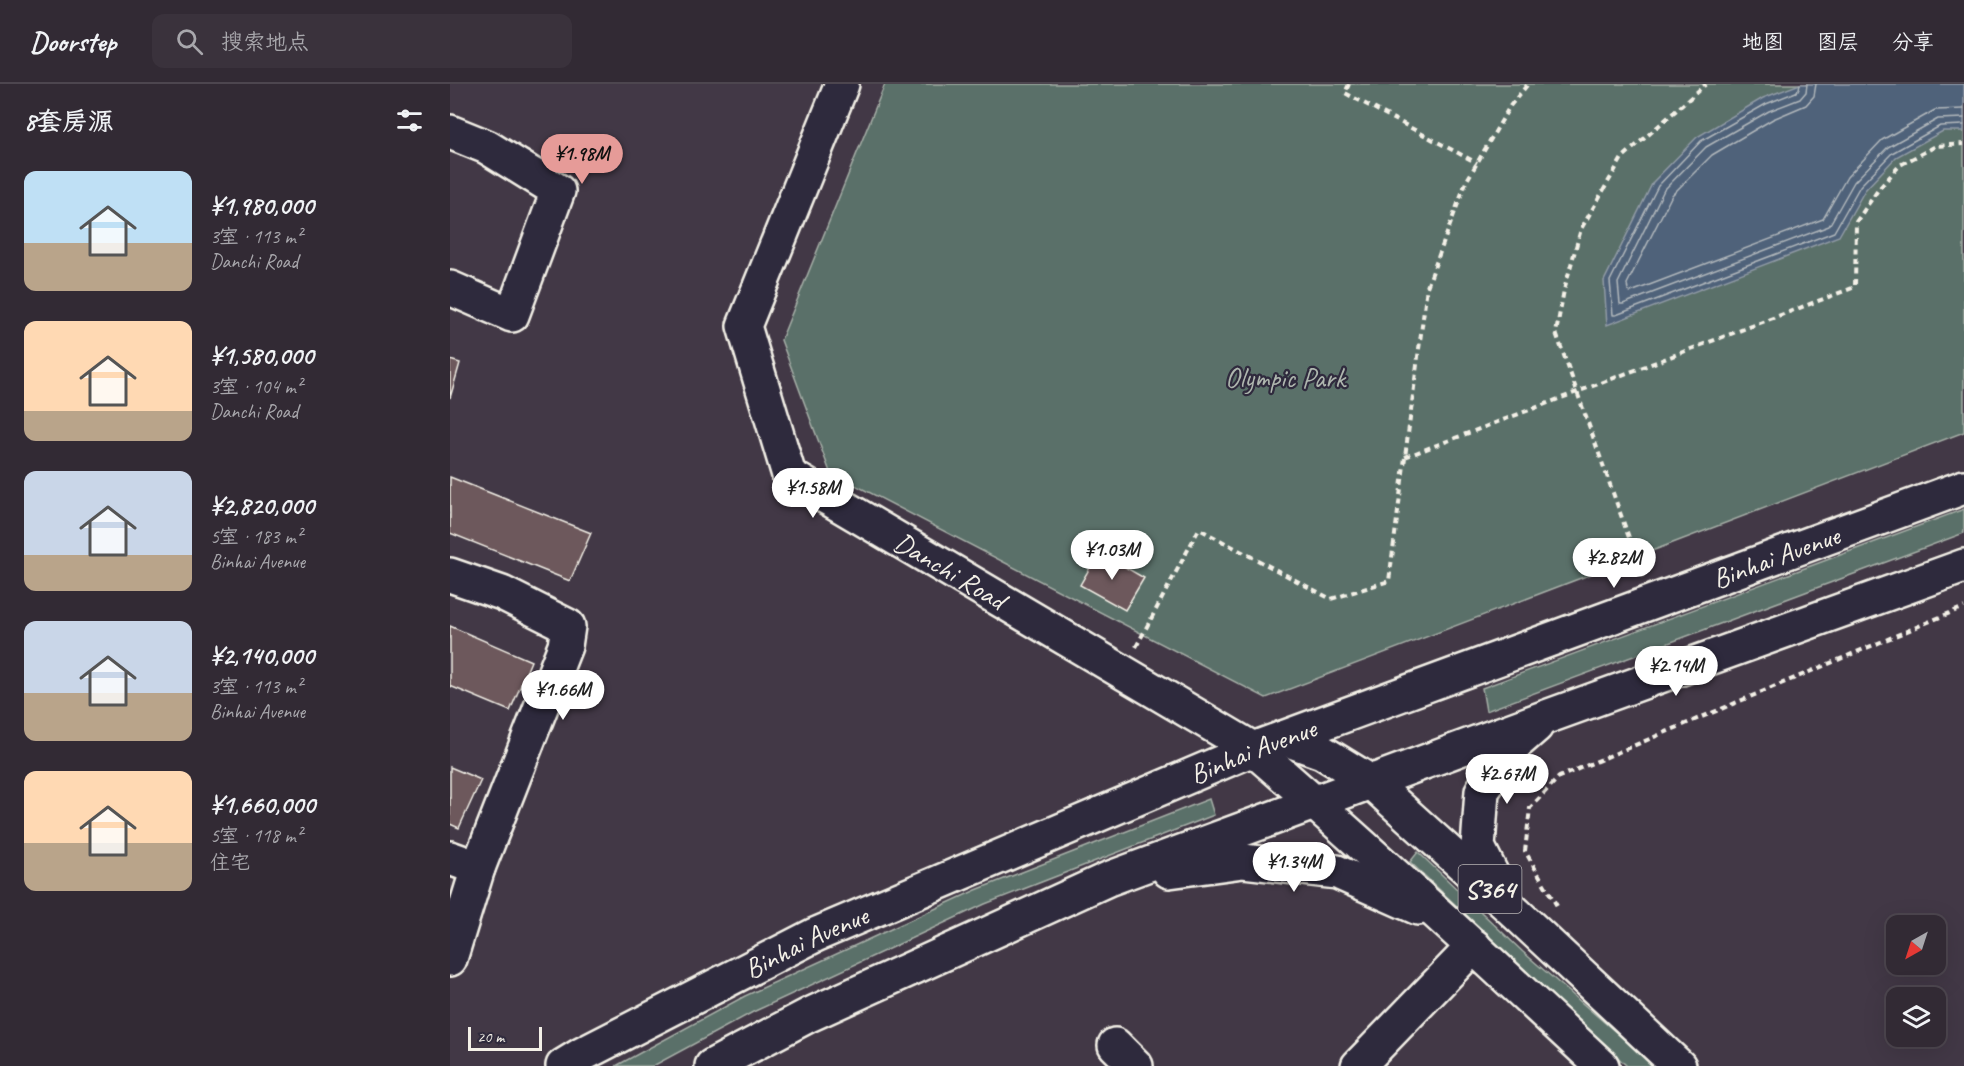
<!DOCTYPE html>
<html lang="zh">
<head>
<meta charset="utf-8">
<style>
  :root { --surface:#322a34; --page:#3a323c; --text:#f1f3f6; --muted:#a8a7ac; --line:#4d464f; --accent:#e69b98 }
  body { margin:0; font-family:Caveat,"LXGW WenKai TC",sans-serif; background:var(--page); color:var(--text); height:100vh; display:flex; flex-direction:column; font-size:22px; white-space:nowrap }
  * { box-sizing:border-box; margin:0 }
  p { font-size:20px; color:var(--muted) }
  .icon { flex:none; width:33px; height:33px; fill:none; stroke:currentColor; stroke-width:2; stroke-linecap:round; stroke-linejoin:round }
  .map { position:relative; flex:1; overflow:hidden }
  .details { display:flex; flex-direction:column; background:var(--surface); width:450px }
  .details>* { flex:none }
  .needle { width:39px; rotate:219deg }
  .controls { position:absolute; left:1436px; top:831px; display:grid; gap:12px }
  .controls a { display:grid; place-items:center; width:60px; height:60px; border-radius:12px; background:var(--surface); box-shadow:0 6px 24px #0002,0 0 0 2px var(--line); font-size:30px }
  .scale { position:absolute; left:18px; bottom:15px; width:74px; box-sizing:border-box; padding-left:6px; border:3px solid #f4f1e8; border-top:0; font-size:16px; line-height:21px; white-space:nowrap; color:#f4f1e8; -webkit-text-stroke:4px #2f2a3d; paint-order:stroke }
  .price { position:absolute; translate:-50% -51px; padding:0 14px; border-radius:21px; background:#fff; color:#222; font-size:20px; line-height:39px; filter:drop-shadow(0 2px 3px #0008) }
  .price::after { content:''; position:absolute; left:50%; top:36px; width:18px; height:14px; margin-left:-9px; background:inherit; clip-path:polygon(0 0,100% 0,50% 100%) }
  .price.current { background:var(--accent); color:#111 }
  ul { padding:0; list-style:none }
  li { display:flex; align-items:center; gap:18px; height:150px; padding:0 24px }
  li span { display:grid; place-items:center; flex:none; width:168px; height:120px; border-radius:12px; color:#555 }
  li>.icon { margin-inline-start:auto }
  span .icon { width:72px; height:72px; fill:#fffc; stroke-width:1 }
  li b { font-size:26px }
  h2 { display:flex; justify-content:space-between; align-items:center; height:72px; padding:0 24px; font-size:26px }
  header { display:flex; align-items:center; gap:36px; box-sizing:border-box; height:84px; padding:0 30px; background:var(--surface); border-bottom:2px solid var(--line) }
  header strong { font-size:28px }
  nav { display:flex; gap:33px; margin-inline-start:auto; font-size:21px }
  .search { width:420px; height:54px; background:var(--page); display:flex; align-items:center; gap:15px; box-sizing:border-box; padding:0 21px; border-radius:12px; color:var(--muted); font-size:22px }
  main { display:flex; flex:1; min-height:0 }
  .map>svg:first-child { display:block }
</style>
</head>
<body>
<header>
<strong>Doorstep</strong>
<div class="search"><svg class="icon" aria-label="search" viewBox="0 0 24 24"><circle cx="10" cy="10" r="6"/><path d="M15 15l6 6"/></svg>搜索地点</div>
<nav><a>地图</a><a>图层</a><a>分享</a></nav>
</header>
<main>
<section class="details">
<h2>8套房源<svg class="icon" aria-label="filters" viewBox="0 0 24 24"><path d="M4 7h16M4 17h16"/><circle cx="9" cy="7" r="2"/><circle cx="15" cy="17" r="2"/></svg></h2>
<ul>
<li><span style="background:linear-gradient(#bfe0f5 60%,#b9a48a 0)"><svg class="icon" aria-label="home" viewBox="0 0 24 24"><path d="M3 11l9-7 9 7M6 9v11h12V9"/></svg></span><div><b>¥1,980,000</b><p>3室 · 113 m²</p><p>Danchi Road</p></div></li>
<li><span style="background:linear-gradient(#ffd9b3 75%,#b9a48a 0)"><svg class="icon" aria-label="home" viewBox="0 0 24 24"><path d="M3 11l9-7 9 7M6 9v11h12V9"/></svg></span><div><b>¥1,580,000</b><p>3室 · 104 m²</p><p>Danchi Road</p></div></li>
<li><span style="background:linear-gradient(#c9d6e8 70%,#b9a48a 0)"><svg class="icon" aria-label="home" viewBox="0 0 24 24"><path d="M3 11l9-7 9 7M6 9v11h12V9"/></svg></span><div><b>¥2,820,000</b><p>5室 · 183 m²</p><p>Binhai Avenue</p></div></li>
<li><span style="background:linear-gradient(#c9d6e8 60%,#b9a48a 0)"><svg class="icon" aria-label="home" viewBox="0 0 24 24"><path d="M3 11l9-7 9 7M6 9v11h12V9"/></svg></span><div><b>¥2,140,000</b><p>3室 · 113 m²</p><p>Binhai Avenue</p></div></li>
<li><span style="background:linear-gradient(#ffd9b3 60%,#b9a48a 0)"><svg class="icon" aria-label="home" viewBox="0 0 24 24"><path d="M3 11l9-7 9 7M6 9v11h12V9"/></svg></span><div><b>¥1,660,000</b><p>5室 · 118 m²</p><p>住宅</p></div></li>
</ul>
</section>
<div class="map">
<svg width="1514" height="982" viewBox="0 0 1514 982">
  <rect width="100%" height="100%" fill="#423846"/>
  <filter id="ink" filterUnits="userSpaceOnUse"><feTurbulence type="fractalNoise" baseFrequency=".0167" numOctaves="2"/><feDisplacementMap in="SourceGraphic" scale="12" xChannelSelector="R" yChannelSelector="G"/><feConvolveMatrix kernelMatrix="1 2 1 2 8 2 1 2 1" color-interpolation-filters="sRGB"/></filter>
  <g filter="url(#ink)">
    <g fill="#5a7069" stroke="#a7b0a8" stroke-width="1.5">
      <path d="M435,0h1079v348l-698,266 -436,-226 -49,-132z"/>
      <path d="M1514,425v24l-478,178 -4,-23z"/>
      <path d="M759,715l5,16 -229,89 -232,108 -100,54h-37l129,-70 231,-106z"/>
      <path d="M968,768l105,100 132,114h-28l-217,-204z"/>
    </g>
    <path fill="#4f627a" stroke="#919ba6" stroke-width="1.5" d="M1350,0h164v47h-21l-47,26 -31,33 -26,46 -232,89 -3,-44 49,-99 44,-45 66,-39z"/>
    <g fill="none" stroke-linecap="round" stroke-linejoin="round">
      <g stroke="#b2b8bc" stroke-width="1.5">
        <path d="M1350,0l-1,5 -3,3 -30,12 -65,37 -43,45 -48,95 3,34h3l218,-83 26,-46 32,-33 48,-27 24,-1"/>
        <path d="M1357,0l-1,8 -6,7 -31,12 -63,36 -42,43 -46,93 2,21h3l206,-78 25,-44 34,-35 50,-28 26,-1"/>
        <path d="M1366,0l-2,12 -8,9 -33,14 -61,36 -40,40 -45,89 1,7 3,1 192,-73 24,-42 35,-37 53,-30 29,-1"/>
      </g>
    </g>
    <g fill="#6d585b" stroke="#f4f1e8" stroke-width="1.5">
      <path d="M0,276l10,3 -10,35z"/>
      <path d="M0,393l141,56 -21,48 -120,-48z"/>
      <path d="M649,468l45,26 -19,32 -45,-25z"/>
      <path d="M0,542l81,35 -21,50 -60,-25z"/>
      <path d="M0,683l31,13 -22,48 -9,-4z"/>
    </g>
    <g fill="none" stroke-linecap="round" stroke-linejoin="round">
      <g stroke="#f4f1e8" stroke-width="38">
        <g id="minor">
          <path d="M0,48l37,15 71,44 -46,124 -62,-27"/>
          <path d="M0,491l52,18 66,33 -3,20 -87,222 -28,91"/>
          <path d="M0,774l28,10"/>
          <path d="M665,961l21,21"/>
          <path d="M908,982l116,-120"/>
        </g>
      </g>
      <g stroke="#f4f1e8" stroke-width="38">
        <g id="major">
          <path id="s1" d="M392,0l-98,242 45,149 464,274c119,103 234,210 349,317"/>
          <path d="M833,654l39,14 49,30 135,122 173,162"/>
          <path d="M719,787l74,-10 94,11 81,36"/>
          <path d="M1049,805l-21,-42 4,-56 32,-46 22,-19"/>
          <path id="s2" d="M113,982l18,-11 234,-120 438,-186 711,-262"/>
          <path d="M262,982l97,-51 299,-136 441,-163 415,-150"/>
        </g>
      </g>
      <g stroke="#f4f1e8" stroke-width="4" stroke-dasharray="6 4.5" stroke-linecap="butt">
        <path d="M899,0l-4,9 132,70"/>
        <path d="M955,373l450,-170 1,-65 22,-32 22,-25 36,-19 28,-2"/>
        <path d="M1193,493l-87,-244 8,-43 17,-61 41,-71 84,-74"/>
        <path d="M686,563l63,-118 132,70 58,-18 38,-294 39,-105 44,-76 18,-22"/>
        <path d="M1107,822l-32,-55 5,-43 29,-31 405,-170"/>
      </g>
      <use href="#minor" stroke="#2f2a3d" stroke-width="33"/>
      <use href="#major" stroke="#2f2a3d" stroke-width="33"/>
    </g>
  </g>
  <g text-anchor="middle" stroke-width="4.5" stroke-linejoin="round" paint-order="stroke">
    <rect fill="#2f2a3d" stroke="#b9b5b5" stroke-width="1.5" x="1008.5" y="781" width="63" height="48" rx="4.5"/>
    <g font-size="27" font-weight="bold" fill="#f4f1e8">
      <text x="1040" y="814">S364</text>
    </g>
    <g font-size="28" fill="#afb7af" stroke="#2f2a3d">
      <text x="835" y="303">Olympic Park</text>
    </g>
    <g font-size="28" fill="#f4f1e8" stroke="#2f2a3d">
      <text dy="10" stroke="none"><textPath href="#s2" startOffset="1317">Binhai Avenue</textPath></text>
      <text dy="10" stroke="none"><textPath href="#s1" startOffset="604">Danchi Road</textPath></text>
      <text dy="10" stroke="none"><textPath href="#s2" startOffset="759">Binhai Avenue</textPath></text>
      <text dy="10" stroke="none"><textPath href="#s2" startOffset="273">Binhai Avenue</textPath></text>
    </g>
  </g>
</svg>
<div class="controls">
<a><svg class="needle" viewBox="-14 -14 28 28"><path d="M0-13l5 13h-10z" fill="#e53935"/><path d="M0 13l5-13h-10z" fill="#a8a7ac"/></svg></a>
<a><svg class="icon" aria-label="layers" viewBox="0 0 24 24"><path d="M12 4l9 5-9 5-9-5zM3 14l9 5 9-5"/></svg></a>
</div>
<div class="scale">20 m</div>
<b class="price current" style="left:132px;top:101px">¥1.98M</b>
<b class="price" style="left:363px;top:435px">¥1.58M</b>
<b class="price" style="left:662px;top:497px">¥1.03M</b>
<b class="price" style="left:1164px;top:505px">¥2.82M</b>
<b class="price" style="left:1226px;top:613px">¥2.14M</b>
<b class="price" style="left:113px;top:637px">¥1.66M</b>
<b class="price" style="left:1057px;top:721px">¥2.67M</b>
<b class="price" style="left:844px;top:809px">¥1.34M</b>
</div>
</main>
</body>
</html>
